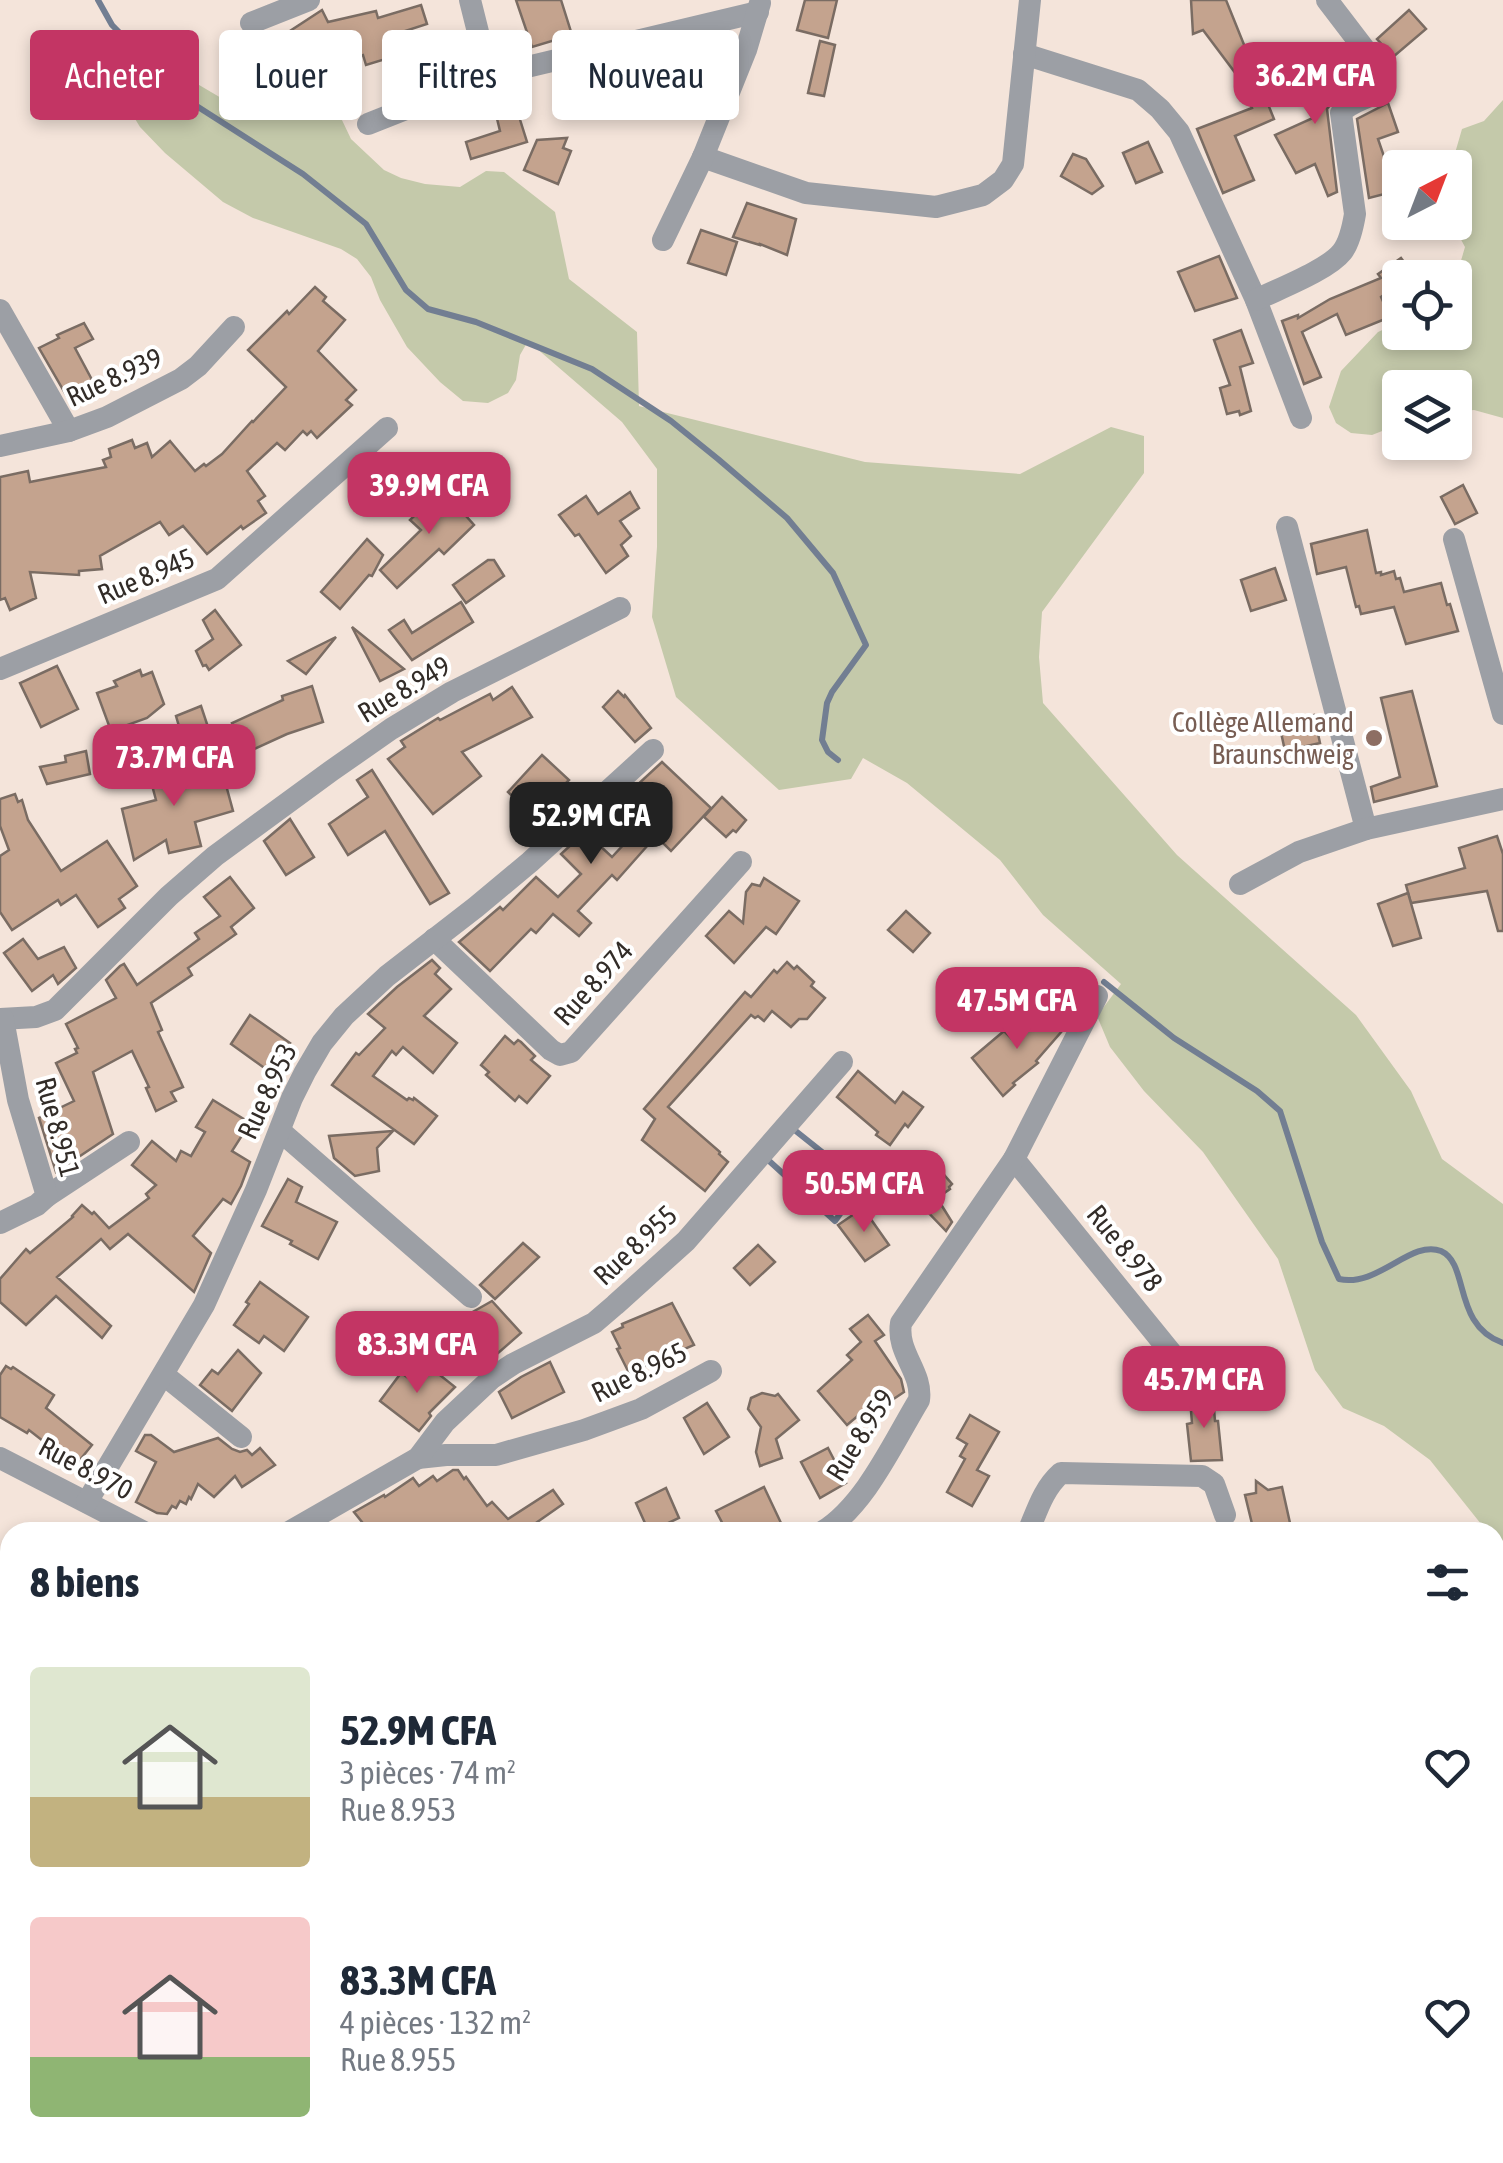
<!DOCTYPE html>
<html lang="fr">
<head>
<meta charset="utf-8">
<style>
  :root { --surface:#fff; --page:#f6f6f7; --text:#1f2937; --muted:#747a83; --accent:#c33564 }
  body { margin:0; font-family:"Asap Condensed",sans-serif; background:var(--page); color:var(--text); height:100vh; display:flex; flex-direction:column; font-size:38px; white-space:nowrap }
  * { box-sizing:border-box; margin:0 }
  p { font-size:32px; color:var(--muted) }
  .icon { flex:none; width:55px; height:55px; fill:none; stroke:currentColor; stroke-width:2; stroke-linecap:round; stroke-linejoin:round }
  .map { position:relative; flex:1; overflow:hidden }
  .drawer { position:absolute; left:0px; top:1522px; width:1505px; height:642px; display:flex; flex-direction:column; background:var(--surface); border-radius:30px 30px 0 0; box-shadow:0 5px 15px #0003 }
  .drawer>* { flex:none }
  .top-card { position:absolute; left:30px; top:30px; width:1000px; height:90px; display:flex; gap:20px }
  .needle { width:65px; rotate:42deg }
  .fabs { position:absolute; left:1382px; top:150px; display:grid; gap:20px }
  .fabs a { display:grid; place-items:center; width:90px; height:90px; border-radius:10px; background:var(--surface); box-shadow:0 5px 15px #0003; font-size:50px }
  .price { position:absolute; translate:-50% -85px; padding:0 22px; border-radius:20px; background:var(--accent); color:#fff; font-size:32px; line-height:65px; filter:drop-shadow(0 2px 5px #0008) }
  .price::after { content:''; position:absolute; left:50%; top:60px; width:30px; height:22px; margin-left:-15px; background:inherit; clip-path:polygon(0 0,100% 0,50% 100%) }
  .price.on { background:#222; color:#fff }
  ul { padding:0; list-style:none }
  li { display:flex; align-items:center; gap:30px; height:250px; padding:0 30px }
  li span { display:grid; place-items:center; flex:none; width:280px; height:200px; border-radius:10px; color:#555 }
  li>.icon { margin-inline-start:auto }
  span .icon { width:120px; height:120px; fill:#fffc; stroke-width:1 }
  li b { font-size:42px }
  h2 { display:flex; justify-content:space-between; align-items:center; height:120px; padding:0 30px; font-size:42px }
  .chip { padding:0 35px; border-radius:10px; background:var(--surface); box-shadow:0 5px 15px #0003; font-size:35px; line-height:90px }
  .chip.on { background:var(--accent); color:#fff }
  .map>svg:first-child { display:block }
</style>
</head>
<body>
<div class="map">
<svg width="1503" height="2163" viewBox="0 0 1503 2163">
  <rect width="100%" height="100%" fill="#f4e4da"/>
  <g fill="#c4c9aa">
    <path d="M147,68l25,1 78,46 34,-1 26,-5 17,1 14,8 10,21 33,31 17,8 24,6 35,3 26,-16 18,1 51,40 14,67 68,53 2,74 226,56 155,12 91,-47 33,9v37l-102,139 -3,45 4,46 134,152 179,160 55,76 31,68 61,45v338l-8,-6v-4l-10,-3 -55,-69 -46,-34 -41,-18 -28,-38 -37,-111 -75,-107 -59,-61 -34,-44 -13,-31 24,-32 -78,-69 -43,-55 -93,-77 -44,-25 -12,21 -72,11 -103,-93 -24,-80 5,-70v-78l-35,-47 -94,-81 -8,14 -4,25 -8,13 -20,10 -25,-2 -23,-19 -33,-35 -27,-47 -9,-23 -14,-18 -16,-10 -88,-31 -30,-16 -58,-49 -25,-26 -11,-18 -3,-20 6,-12z"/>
    <path d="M1503,100v318l-29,-8 -19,2v-24h-55v36l-28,11 -21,-2 -15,-10 -7,-16 12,-36 37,-39 22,-10v10h55v-54l-8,-1 13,-13 5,-17 -13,-24 3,-1v-54l-4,-1 11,-38 22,-8z"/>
  </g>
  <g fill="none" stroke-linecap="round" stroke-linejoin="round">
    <g stroke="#727e92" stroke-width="6">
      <path d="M98,0l14,25 57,58 26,22 108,69 63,50 40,66 22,19 48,13 116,47 79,52 47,38 69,59 46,55 33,72 -34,47 -5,11 -5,37 6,12 10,8"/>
      <path d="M1104,982l70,56 83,53 23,20 42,131 17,37c39,9 72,-40 102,-28 29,13 11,74 62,92"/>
      <path d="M792,1128l69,55"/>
      <path d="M767,1159l68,62 44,-62"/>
    </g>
  </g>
  <g fill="#c4a38e" stroke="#7a6c63" stroke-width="2.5">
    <path d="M516,0h45l11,35 -40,12z"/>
    <path d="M805,0h32l-9,38 -31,-8z"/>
    <path d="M1191,0h35l48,119 -39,17 19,44 -31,13 -26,-64 55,-21 -13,-30 -36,-48 -10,4z"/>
    <path d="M421,5l6,19 -22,7 5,17 -22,7 1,3 -23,7 -3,-10 -42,15 -4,-10 -31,10 -4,-5 -13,5 -4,-14 31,-13 -6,-12 32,-21 6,12 48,-11 2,7z"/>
    <path d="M1409,10l17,19 -33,28 -16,-18z"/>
    <path d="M720,37l5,22 -36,9 -5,-23z"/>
    <path d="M820,41l15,4 -11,51 -16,-3z"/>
    <path d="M635,57l9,32 -22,6 -10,-33z"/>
    <path d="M1328,62l20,28 -12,7 -9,12 10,83 -9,4 -13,-32 -19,9 -21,-38 38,-17 -20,-31z"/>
    <path d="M511,91l16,51 -56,17 -5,-17 34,-11 -8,-33z"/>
    <path d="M1388,103l10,29 -20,7 12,35 10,-8v24l-31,8 -12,-79z"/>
    <path d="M567,138l-4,10 8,3 -13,33 -34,-14 13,-30z"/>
    <path d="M1148,142l14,30 -26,11 -13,-30z"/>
    <path d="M1073,154l13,5 17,27 -11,8 -31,-18z"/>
    <path d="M747,203l49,16 -9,36 -27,-11v1l-27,-8z"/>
    <path d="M701,230l36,12 -11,33 -38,-12z"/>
    <path d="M1219,256l18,42 -42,13 -17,-39z"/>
    <path d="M1401,258l12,16 -5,4h-8v5l-19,14 9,20 -44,18 -9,-21 -35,18 19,45 -17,7 -22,-63 16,-6v3l32,-19 51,-21 -3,-4z"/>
    <path d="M315,287l11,10 -3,4 22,19 -27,31 38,39 -10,10 6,5 -35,33 -6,-7 -4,4 -4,-4 -18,19 -8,-7 -30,28 18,25 -7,5 8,12 -23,16 -2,-3 -34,28 -24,-28 -14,9 -9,-13 -60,34 2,13 -23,2v4l-49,-3 6,26 -26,12 -5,-12 -5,2v-123l28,-6 2,11 76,-15 -3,-7 8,-3 -2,-8 23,-9 3,8 12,-5 5,14 18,-16 25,30 9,-7 2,2 16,-12 30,-33 1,1 33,-35 -38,-37 39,-39 2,3z"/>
    <path d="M84,323l9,16 -18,9 23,43 -21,12 -4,-5 -4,2 -30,-52 20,-10 -2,-3z"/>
    <path d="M1241,330l12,33 -13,4 11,44 -11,4 -1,-4 -12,3 -7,-26 10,-3 -16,-45z"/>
    <path d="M1463,485l14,28 -22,11 -14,-27z"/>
    <path d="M442,489l32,36 -30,29 -5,-5 -42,39 -17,-18 41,-40 -11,-10z"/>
    <path d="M630,492l9,16 -19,13 11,15 -10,9 7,11 -22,17 -27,-39 -4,2 -16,-21 27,-19 12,18z"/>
    <path d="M1367,530l9,43 5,-1v3l13,-4 2,8 4,-1 4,14 37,-9 6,22 3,-1 8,27 -52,13 -12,-37 -33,7 -2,-8 -3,1 -10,-40 -29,7 -6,-30z"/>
    <path d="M367,539l16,16 -11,21 -3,-1 -29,34 -19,-17z"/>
    <path d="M488,560h6l10,16 -38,27 -13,-18z"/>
    <path d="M1275,568l11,32 -35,11 -10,-31z"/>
    <path d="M461,602l12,20 -61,38 -23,-30 15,-10 8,13z"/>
    <path d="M215,610l26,35 -32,25 -3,-5 -3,1 -7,-15 17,-12 -10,-19z"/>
    <path d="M352,627l52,42 -24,12z"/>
    <path d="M336,637l-30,37 -18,-13z"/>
    <path d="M57,666l21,43 -37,18 -21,-44z"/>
    <path d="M140,670l2,6 10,-4 12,32 -17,14 -36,13 -14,-38 20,-7 -3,-5z"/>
    <path d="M312,686l11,36 -36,12 -35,16 -2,-4 -6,3 -12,-26 51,-23 -1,-4z"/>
    <path d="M512,687l20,30 -70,35 19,24 -48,38 -45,-55 17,-12 -4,-6 37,-23 2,2 50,-26 3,6z"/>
    <path d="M618,691l6,6 1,-2 26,33 -16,14 -32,-35z"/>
    <path d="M1412,691l25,95 -63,16 -3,-15 29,-10 -19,-79z"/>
    <path d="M201,706l8,24 -26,10 -7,-24z"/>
    <path d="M1314,715l6,28 -35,8 -6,-28z"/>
    <path d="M86,751l4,23 -43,10 -7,-17 26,-5 -1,-6z"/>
    <path d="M542,755l27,25 -7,7 4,5 -15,15 -3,-3 -13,14 -27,-26z"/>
    <path d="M180,756l6,26 4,-1v3l33,-10 10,37 -38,11 6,24 -32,7 -3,-13 -32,20 -12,-51 34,-9 -10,-37z"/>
    <path d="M662,762l49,46 -40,43 -15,-15 -39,44 -5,-5 -34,36 13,12 -12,13 -26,-22 -17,19 -5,-4 -41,42 -31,-29 41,-35 3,3 33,-33 22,20 23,-23 -20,-20 24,-22 27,25 16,-17 18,-15 -25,-25z"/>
    <path d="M372,770l77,123 -19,11 -45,-73 -37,24 -19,-31 39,-27 -11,-17z"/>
    <path d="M15,794l3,8 4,-2 6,20 33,51 46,-30 30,45 -18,13 6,9 -27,19 -22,-32 -15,10 -3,-5 -46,30 -12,-18v-56l9,-6 -9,-24v-27z"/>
    <path d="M722,797l24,23 -10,12 -3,-2 -7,7 -22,-20z"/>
    <path d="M290,819l24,38 -28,18 -22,-34z"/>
    <path d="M1497,836l6,18v77h-5l-11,-40 -76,12 -5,-18 59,-17 -6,-20z"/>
    <path d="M230,877l24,31 -23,19 5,7 -48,34 4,7 -41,28 11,27 -4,2 25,55 -12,5 5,9 -20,10 -10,-23 3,-1 -17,-36 -39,21 20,62 -57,38 -17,-54 35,-17 -18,-38 21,-10 -2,-4 3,-1 -12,-24 50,-26 -10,-18 14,-14 4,-2 13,21 62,-46 -4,-6 25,-17 -16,-19z"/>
    <path d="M764,878l35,23 -23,33 -10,-7 -32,36 -28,-27 23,-25 14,12 3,-31 6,-8 8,2z"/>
    <path d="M1408,893l13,45 -28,8 -15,-42z"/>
    <path d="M906,911l24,22 -17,19 -25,-22z"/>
    <path d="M23,939l15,20 26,-12 12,21 -18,16 -5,-9 -21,16 -28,-38z"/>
    <path d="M432,960l8,8 -5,6 16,15 -27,27 33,27 -24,30 -30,-26 -7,8 -4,-4 -19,25 34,24 2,-2 4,2 1,-2 23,18 -23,28 -82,-59 24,-32 3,2 26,-27 -17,-14 29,-27z"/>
    <path d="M787,962l7,7 3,-3 17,16 -3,4 14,12 -18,21h-8l-8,8 -19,-16 -8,10 -6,-5 -3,2 -4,-3 -83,92 52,45 -1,2 9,8 -23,29 -63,-51 13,-21 -11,-10 101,-117 6,5 23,-27 3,3z"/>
    <path d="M1040,1009l22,22 -26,30 2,2 -25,20 2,2 -12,11 -31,-38 32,-27 7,7z"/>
    <path d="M250,1015l40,28 -20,29 -39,-28z"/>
    <path d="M505,1036l9,8 4,-4 3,2 14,14 -4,4 19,16 -23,27 -8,-7 -4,5 -29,-26 3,-3 -8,-7z"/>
    <path d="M858,1071l37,32 8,-11 20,15 -15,20 -3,-3 -15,21 -14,-10 2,-3 -41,-35z"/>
    <path d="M213,1100l37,23 -18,28 18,11 -9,24 -10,18 -8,-5 -30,37 18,17 -17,39 -66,-58 -18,15 -9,-10 -44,38 54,49 -9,12 -46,-42 -30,29 -26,-23v-23l26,-30 4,4 43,-36 -1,-1 10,-11 10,9 2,-2 15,16 40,-30 -3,-4 10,-9 -24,-20 20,-24 24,20 5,-10 10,5 14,-24 -9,-5z"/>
    <path d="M393,1131l-16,17 2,23 -24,5 -21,-18 -5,-22z"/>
    <path d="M933,1162l19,22 -3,3 1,2 -13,9 15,24 -6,9 -44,-46 18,-16 2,3z"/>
    <path d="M288,1179l14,8 -6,15 41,20 -19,37 -28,-15 2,-3 -30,-15z"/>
    <path d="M863,1208l26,37 -24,16 -27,-36z"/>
    <path d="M523,1243l16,14 -44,42 -15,-14z"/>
    <path d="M758,1245l17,17 -25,23 -16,-17z"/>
    <path d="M260,1282l48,35 -24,34 -20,-15 -5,7 -25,-18 15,-21 -3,-2z"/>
    <path d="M492,1301l29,32 -39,34 -24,-25 -6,6 -18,-14z"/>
    <path d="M672,1303l22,42 -65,28 -12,-24 3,-1 -8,-16 11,-5 -1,-3z"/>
    <path d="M868,1315l16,20 -9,6 26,38 3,13 -27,18 -5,-6 -25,21 -29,-34 34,-31 -5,-5 14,-13 -11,-13z"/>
    <path d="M238,1350l23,23 -29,38 -32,-26 12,-15 6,4z"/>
    <path d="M550,1362l14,30 -52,26 -13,-26 22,-15z"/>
    <path d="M426,1364l29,23 -26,26 2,3 -12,15 -39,-30 21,-28 12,8z"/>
    <path d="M6,1366l5,3 2,-2 41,28 -8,13 46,37 -17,21 -46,-36 -2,3 -27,-16v-42z"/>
    <path d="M762,1393l13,3 3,-2 21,26 -23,19 6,19 -22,8 -4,-14 5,-25 -13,-18 3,-11z"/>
    <path d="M1213,1397l2,24h3l4,39 -31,1 -4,-37 5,-1 -2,-24z"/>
    <path d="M707,1403l22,34 -25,17 -20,-36z"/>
    <path d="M970,1415l29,17 -22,38 12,6 -17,30 -25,-14 18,-33 -5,-3 7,-12 -10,-6z"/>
    <path d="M145,1435h6l23,17 44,-14 14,11 8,3 7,-2 5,5 8,-7 15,17 -33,22 -7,-11 -21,21 -16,-13 -7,15 -2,-2 -3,7 -6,-3 -4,7 -4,-2 -5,8 -10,-1 -21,-11 20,-40 -20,-11z"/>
    <path d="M828,1448l18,35 -26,15 -19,-36z"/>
    <path d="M453,1470h5l6,9 2,-2 21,29 5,-4 16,17 45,-29 10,14 -40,28h-153l-16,-20 30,-17 1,2 28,-19 6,8 14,-10 4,5z"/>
    <path d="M1256,1481l12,9 14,-3 10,45h-38l-9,-37 11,-2z"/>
    <path d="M764,1487l17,36 -5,2 -3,7h-46l-11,-21z"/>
    <path d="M666,1488l13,30 -30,14 -13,-29z"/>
  </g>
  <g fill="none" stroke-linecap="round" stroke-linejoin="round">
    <g stroke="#9c9fa5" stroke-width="22">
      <path d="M470,0l19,76"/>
      <path d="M251,23l58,-23"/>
      <path d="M1024,54l114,36 22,19 19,23 77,168 45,118"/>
      <path d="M368,124l121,-48 269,-64"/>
      <path d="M703,157l103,36 130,14 47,-12 20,-15 10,-16 17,-164"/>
      <path d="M663,240l40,-83 43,-107 14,-47"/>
      <path d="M1256,300c22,-11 72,-30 86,-48 8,-10 11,-26 13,-38l-14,-101c12,-16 41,-13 44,-37l-58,-76"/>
      <path d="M0,310l69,121"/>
      <path d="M0,446l69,-15 38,-14 74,-38 17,-13 36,-39"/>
      <path d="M1287,527l79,302"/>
      <path d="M1454,539l49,175"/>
      <path d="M0,669l217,-90 170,-151"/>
      <path d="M1240,884l59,-32 67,-23 137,-30"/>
      <path d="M434,939l117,111 9,5 11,-3 170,-190"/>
      <path d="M0,1019l36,-2 19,-7 114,-114 46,-40 116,-85 60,-42 61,-37 168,-84"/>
      <path d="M280,1131l191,166"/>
      <path d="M1014,1159l176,217"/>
      <path d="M47,1196l82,-54"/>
      <path d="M0,1223l37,-18 10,-9 -29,-96 -15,-81"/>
      <path d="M164,1375l77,62"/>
      <path d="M0,1458l144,74"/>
      <path d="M418,1458l28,-3h50l88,-25 57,-21 70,-38"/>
      <path d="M87,1502l117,-197 52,-115 36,-92 13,-26 17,-29 22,-27 43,-40 89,-69 54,-45 123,-112"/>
      <path d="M289,1532l129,-74 27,-36 47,-44 21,-14 81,-41 21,-18 71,-64 156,-179"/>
      <path d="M822,1532c43,-26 71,-89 97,-132 4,-28 -23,-47 -18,-77l113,-164 83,-163"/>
      <path d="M1028,1532c9,-21 15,-43 33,-59l141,3 12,8 11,31"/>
      <path d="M0,1686l10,7"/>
      <path d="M1495,1848l8,2"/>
      <path d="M1495,1977l8,2"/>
      <path d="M0,2112l10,2"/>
      <path d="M184,2155l20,5"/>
      <path d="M430,2155l7,8"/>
      <path d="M824,2155l1,8"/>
      <path d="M949,2155l2,8"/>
      <path d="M308,2163l3,-8"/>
      <path d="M1302,2163l2,-8"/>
    </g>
  </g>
  <circle fill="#8d6e63" stroke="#fff" stroke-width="4" cx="1374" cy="738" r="10"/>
  <g text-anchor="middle" stroke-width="8" stroke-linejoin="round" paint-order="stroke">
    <g font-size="28" fill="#322c28" stroke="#fff">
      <text transform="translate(114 377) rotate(-25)" y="10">Rue 8.939</text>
      <text transform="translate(146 576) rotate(-23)" y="10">Rue 8.945</text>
      <text transform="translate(404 689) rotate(-31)" y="10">Rue 8.949</text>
      <text transform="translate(593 983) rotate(-48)" y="10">Rue 8.974</text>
      <text transform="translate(267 1091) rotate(-65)" y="10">Rue 8.953</text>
      <text transform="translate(58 1127) rotate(75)" y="10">Rue 8.951</text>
      <text transform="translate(635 1245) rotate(-43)" y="10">Rue 8.955</text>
      <text transform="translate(1125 1248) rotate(51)" y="10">Rue 8.978</text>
      <text transform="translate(639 1372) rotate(-26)" y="10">Rue 8.965</text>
      <text transform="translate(860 1435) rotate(-58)" y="10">Rue 8.959</text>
      <text transform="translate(86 1468) rotate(28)" y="10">Rue 8.970</text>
    </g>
    <g font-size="28" fill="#785e54" stroke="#fff" text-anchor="end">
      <text x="1354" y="732">Collège Allemand<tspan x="1354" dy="32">Braunschweig</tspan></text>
    </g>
  </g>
</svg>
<div class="fabs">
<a><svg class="needle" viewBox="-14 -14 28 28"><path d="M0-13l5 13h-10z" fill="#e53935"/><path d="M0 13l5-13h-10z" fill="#747a83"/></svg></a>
<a><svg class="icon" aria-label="locate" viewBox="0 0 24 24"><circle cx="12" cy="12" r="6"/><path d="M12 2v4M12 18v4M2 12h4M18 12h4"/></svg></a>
<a><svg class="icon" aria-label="layers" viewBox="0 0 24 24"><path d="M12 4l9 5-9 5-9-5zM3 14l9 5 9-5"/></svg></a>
</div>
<b class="price" style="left:1315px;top:127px">36.2M CFA</b>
<b class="price" style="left:429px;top:537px">39.9M CFA</b>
<b class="price" style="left:174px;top:809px">73.7M CFA</b>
<b class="price on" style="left:591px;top:867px">52.9M CFA</b>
<b class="price" style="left:1017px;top:1052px">47.5M CFA</b>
<b class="price" style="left:864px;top:1235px">50.5M CFA</b>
<b class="price" style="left:417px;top:1396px">83.3M CFA</b>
<b class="price" style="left:1204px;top:1431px">45.7M CFA</b>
<div class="top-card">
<a class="chip on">Acheter</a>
<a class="chip">Louer</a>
<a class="chip">Filtres</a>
<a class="chip">Nouveau</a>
</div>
<section class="drawer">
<h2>8 biens<svg class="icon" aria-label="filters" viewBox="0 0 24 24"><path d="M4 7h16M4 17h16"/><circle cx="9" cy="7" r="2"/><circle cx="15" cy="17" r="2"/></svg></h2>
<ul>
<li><span style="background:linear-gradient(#dfe7d0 65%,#c2b280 0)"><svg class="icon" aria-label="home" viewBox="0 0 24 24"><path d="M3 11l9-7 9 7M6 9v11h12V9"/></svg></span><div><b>52.9M CFA</b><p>3 pièces · 74 m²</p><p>Rue 8.953</p></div><svg class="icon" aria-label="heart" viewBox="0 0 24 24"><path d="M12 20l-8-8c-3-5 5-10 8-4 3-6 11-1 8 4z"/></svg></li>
<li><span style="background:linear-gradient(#f6c9c9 70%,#8fb573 0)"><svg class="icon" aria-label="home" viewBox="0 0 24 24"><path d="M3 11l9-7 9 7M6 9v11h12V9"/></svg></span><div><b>83.3M CFA</b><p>4 pièces · 132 m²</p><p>Rue 8.955</p></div><svg class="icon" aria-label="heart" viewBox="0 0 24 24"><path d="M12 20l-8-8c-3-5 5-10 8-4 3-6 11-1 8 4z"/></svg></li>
</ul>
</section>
</div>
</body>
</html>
